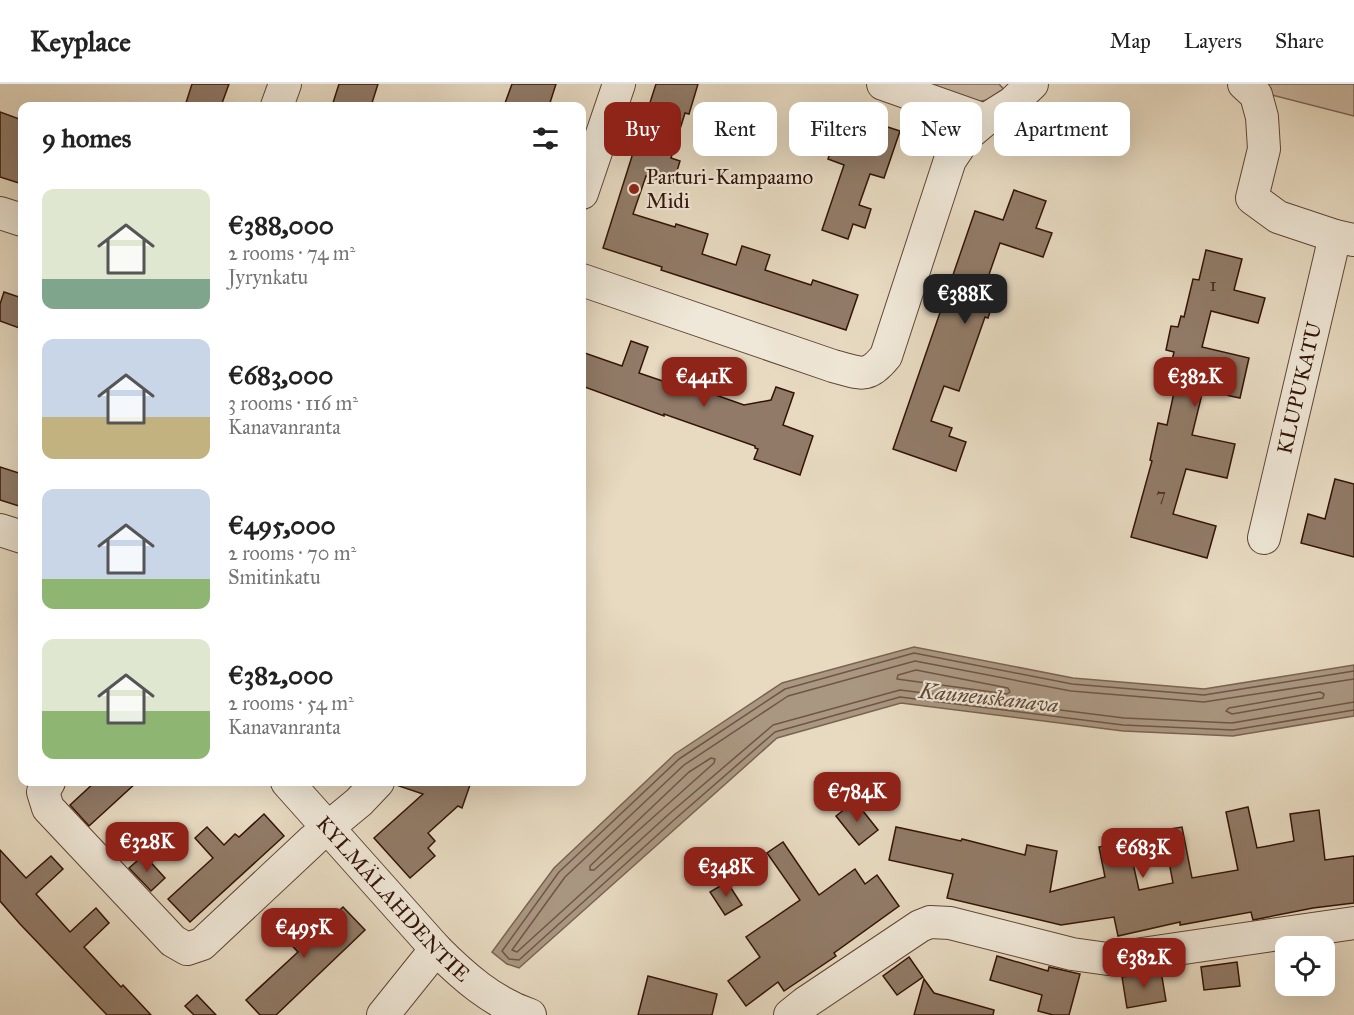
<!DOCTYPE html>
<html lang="en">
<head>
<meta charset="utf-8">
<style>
  :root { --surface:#fff; --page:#f2f2f2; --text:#222; --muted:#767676; --line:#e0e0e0; --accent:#8f2418 }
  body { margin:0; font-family:"IM FELL Great Primer",serif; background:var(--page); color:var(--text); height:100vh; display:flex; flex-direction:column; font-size:22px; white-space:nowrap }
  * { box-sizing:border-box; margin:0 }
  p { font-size:20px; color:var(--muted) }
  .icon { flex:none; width:33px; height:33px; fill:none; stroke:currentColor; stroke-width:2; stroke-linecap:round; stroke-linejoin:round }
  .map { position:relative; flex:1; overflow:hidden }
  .side { position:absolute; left:18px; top:18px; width:568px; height:684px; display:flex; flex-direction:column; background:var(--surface); border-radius:12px; box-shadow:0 6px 24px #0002 }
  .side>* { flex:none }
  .top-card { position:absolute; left:604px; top:18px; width:570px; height:54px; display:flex; gap:12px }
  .buttons { position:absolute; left:1275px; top:852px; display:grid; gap:12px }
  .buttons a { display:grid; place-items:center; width:60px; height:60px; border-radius:12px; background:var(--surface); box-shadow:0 6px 24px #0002; font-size:30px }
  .price { position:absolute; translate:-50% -51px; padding:0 14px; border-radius:12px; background:var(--accent); color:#fff; font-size:20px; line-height:39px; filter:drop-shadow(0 2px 3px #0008) }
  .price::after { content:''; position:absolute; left:50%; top:36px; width:18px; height:14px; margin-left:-9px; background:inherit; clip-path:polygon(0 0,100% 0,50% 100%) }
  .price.on { background:#222; color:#fff }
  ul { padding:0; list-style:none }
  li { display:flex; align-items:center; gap:18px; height:150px; padding:0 24px }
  li span { display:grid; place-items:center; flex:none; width:168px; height:120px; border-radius:12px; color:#555 }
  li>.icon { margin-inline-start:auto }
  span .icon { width:72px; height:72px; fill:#fffc; stroke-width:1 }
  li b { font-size:26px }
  h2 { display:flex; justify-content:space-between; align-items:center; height:72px; padding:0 24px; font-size:26px }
  .pill { padding:0 21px; border-radius:12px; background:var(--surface); box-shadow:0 6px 24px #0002; font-size:21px; line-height:54px }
  .pill.on { background:var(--accent); color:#fff }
  header { display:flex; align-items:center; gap:36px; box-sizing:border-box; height:84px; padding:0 30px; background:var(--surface); border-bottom:2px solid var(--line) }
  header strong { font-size:28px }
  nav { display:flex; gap:33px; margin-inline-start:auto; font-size:21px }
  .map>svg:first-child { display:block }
</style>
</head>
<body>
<header>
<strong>Keyplace</strong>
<nav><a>Map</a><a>Layers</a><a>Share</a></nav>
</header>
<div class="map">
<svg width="1354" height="931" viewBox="0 0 1354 931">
  <rect width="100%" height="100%" fill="#e7dac1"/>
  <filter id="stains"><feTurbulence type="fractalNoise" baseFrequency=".00333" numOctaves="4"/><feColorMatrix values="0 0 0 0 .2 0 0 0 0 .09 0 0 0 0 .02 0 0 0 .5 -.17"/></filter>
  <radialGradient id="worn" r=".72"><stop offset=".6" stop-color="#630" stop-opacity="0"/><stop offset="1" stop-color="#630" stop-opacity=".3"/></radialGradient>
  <g fill="#c9b8a2" stroke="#7e6655" stroke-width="1.5">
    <path d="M920,0h79l11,12 -34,6z"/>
    <path d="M1258,0h96v32l-86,-22z"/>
  </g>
  <path fill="#aa9782" stroke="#7b6351" stroke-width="1.5" d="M914,563l159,31 131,11 150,-24v51l-121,20 -110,-5 -222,-28 -124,35 -258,230 -12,-4 -15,-12 62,-84 121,-114 107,-71z"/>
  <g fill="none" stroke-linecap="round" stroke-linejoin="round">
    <g stroke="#6f5645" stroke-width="1.5">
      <path d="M916,586l92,18 2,4 -3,2 -110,-15 1,-4z"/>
      <path d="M1354,587l-150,24 -132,-11 -158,-31 -129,36 -106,70 -120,113 -57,79 7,8 10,1 155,-140 101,-88 125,-35 223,28 110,5 121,-20"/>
      <path d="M1354,595l-150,23 -133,-11 -156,-30 -127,35 -104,69 -119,112 -53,73 5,2 152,-138 104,-89 127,-35 224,28 108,5 122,-21"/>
      <path d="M1320,608l4,2 -1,4 -91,16 -6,-3 3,-3z"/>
      <path d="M711,674l4,1 -1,4 -120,107h-4v-4l99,-94z"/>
    </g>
  </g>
  <g fill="#917b68" stroke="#341408" stroke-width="1.5">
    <path d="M192,0h37l-8,22h-36z"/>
    <path d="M339,0h39l-7,22h-39z"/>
    <path d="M512,0h44l-7,22h-45z"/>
    <path d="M656,0h42l-9,30 -4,-1 -14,45 9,3 -7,23 -27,-8 -13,38 42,13 1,-3 32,10 -6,20 34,11 6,-19 28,9 -5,15 46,15 2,-5 45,15 -12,35 -185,-60 1,-3 -59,-19 42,-133h1z"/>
    <path d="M0,28l22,8v64l-22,-7z"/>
    <path d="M869,37l31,10 -16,47 -14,-4 -11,31 12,4 -6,19 -12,-4 -5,15 -26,-9 22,-65 -16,-6 8,-24 25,9z"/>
    <path d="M1014,106l32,11 -10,27 16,5 -9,24 -43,-14 -14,40 12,5 -10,30 -3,-1 -26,74 -15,-5 -13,35 21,7 -3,8 17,6 -10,29 -63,-22 82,-238 28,9z"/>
    <path d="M1206,166l36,9 -8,31 31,8 -7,25 -47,-12 -9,36 47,11 -9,40 -37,-8 -11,45 43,9 -8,34 -41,-9 -13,45 43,12 -9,32 -76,-21 21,-76 -2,-1 8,-37 9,2 9,-42 -9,-2 7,-29 -8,-2 5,-24 7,1 3,-11 3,1 9,-38 6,1z"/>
    <path d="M4,208l18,6v31l-22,-8v-17z"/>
    <path d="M631,257l17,6 -9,26 53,18 4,-11 16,5 -2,8 34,12 27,-5 5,-13 18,6 -11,32 30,11 -13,39 -46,-16 4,-10 -3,-1v-2l-91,-32v2l-82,-30v-34l40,14z"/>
    <path d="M0,383l22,7v33l-22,-7z"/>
    <path d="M1335,395l19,5v73l-53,-14 7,-29 17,5z"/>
    <path d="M95,698h42l-48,44 -19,-21z"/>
    <path d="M395,698h76l-9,26 -4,-2 -30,27 7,8 -7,7 7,8 -25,22 -36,-40 49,-44 -27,-9z"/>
    <path d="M855,717l23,29 -19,15 -23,-29z"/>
    <path d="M1248,723l9,41 37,-7 -4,-27 29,-4 6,50 29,-4v47l-41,5 -60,12 -2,-8 -71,13v-3l-62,14 -4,-19 -53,8 -114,-27 6,-24 -64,-14 7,-33 65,14 1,-2 63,16 2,-10 30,6 -7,41 55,-15 -6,-30 29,-6 11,49 34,-7 -10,-53 19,-3 10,51 46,-8 -12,-58z"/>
    <path d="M264,730l20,22 -94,86 -22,-23 45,-41 -18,-20 12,-11 17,18 11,-11 4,3z"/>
    <path d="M783,758l36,53 36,-26 10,15 12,-9 22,31 -65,47 2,3 -52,35 -6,-9 -32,24 -18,-25 32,-24 -14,-20 54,-37 -33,-47z"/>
    <path d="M0,766l26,28 25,-22 12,13 -27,25 34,38 26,-24 13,15 -25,24 37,40 2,-2 28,30h-44l-87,-91 -20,-23z"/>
    <path d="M144,771l21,23 -14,13 -22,-23z"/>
    <path d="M727,798l15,23 -17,10 -15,-23z"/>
    <path d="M343,823l22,23 -89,85h-16l-14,-15 52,-48 -29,-31 12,-11 27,29z"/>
    <path d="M997,872l51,15 1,-4 31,7 -11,41h-16l-15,-4 4,-16 -52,-15z"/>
    <path d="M909,873l14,20 -26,18 -14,-19z"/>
    <path d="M1237,878l3,24 -36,4 -3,-23z"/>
    <path d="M1161,887l5,30 -39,7 -5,-31z"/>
    <path d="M648,892l69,18 -5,21h-74z"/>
    <path d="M924,895l10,14 60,17 -1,5h-79z"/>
    <path d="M197,911l19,20h-22l-9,-9z"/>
  </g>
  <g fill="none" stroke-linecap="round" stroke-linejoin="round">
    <g stroke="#614636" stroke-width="34">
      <g id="minor">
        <path d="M883,0l102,36 27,-17 20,-19"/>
        <path d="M1244,0l12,11 6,22 2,32 -12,49 26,19 57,19 19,4"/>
        <path d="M277,22l8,-22"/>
        <path d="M582,109l37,-109"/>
        <path d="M0,129l22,7"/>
        <path d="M582,196l251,86c27,7 34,14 53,-10l64,-196 16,-24 19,-16"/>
        <path d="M0,446l22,7"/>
        <path id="s1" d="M1264,454l71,-302"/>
        <path d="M49,698l-6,10 5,16 125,133 14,8 15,-5 111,-104 46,-38 19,-20"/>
        <path id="s2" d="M287,698l149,167c27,27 56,53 94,66"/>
        <path d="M383,931l53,-66"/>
        <path d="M790,931l15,-12 115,-77 10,-4 20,1 122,31 36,5 246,-36"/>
      </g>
    </g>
    <use href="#minor" stroke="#efe7d7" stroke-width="32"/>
  </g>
  <circle fill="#8f2418" stroke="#efe7d7" stroke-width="2" cx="634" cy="105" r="6"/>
  <g text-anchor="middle" stroke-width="4.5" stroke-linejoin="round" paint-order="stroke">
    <g font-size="18" fill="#4b2e20">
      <text x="1213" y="207">1</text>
      <text x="1161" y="417">7</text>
    </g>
    <g font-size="21" fill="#341408" stroke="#efe7d7" text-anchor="start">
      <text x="646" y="100">Parturi-Kampaamo<tspan x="646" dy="24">Midi</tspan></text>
    </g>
    <g font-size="21" fill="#341408" stroke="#efe7d7">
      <text dy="7" stroke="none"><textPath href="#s1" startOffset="154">KLUPUKATU</textPath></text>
      <text dy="7" stroke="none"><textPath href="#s2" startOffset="158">KYLMÄLAHDENTIE</textPath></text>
    </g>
    <g font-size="22" font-style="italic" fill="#634839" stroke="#efe7d7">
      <text transform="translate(989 613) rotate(6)" y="8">Kauneuskanava</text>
    </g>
  </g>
  <rect width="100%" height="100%" filter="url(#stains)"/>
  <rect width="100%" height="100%" fill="url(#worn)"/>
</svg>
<div class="buttons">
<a><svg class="icon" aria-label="locate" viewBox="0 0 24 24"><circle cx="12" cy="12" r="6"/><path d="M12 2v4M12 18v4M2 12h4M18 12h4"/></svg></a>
</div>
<b class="price on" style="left:965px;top:241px">€388K</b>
<b class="price" style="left:704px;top:324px">€441K</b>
<b class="price" style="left:1195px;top:324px">€382K</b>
<b class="price" style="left:857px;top:739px">€784K</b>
<b class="price" style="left:147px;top:789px">€328K</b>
<b class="price" style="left:1143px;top:795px">€683K</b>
<b class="price" style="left:726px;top:814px">€348K</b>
<b class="price" style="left:304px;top:875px">€495K</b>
<b class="price" style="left:1144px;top:905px">€382K</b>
<div class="top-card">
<a class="pill on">Buy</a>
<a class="pill">Rent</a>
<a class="pill">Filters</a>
<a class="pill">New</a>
<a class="pill">Apartment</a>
</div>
<section class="side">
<h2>9 homes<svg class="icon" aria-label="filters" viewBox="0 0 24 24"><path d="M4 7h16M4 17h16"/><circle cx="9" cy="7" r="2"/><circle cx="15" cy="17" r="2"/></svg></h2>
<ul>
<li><span style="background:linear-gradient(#dfe7d0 75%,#7fa58c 0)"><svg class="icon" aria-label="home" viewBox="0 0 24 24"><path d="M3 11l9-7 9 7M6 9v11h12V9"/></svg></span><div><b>€388,000</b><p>2 rooms · 74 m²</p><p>Jyrynkatu</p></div></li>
<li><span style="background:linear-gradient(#c9d6e8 65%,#c2b280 0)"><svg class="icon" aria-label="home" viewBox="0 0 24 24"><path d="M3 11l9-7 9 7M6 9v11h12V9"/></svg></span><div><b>€683,000</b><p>3 rooms · 116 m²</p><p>Kanavanranta</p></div></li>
<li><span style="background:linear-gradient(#c9d6e8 75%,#8fb573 0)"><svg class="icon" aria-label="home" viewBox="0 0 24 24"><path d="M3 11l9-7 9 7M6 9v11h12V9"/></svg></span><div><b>€495,000</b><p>2 rooms · 70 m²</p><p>Smitinkatu</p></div></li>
<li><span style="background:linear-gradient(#dfe7d0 60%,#8fb573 0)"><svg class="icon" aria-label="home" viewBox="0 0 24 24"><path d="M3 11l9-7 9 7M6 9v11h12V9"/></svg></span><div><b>€382,000</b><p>2 rooms · 54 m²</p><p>Kanavanranta</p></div></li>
</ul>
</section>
</div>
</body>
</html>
